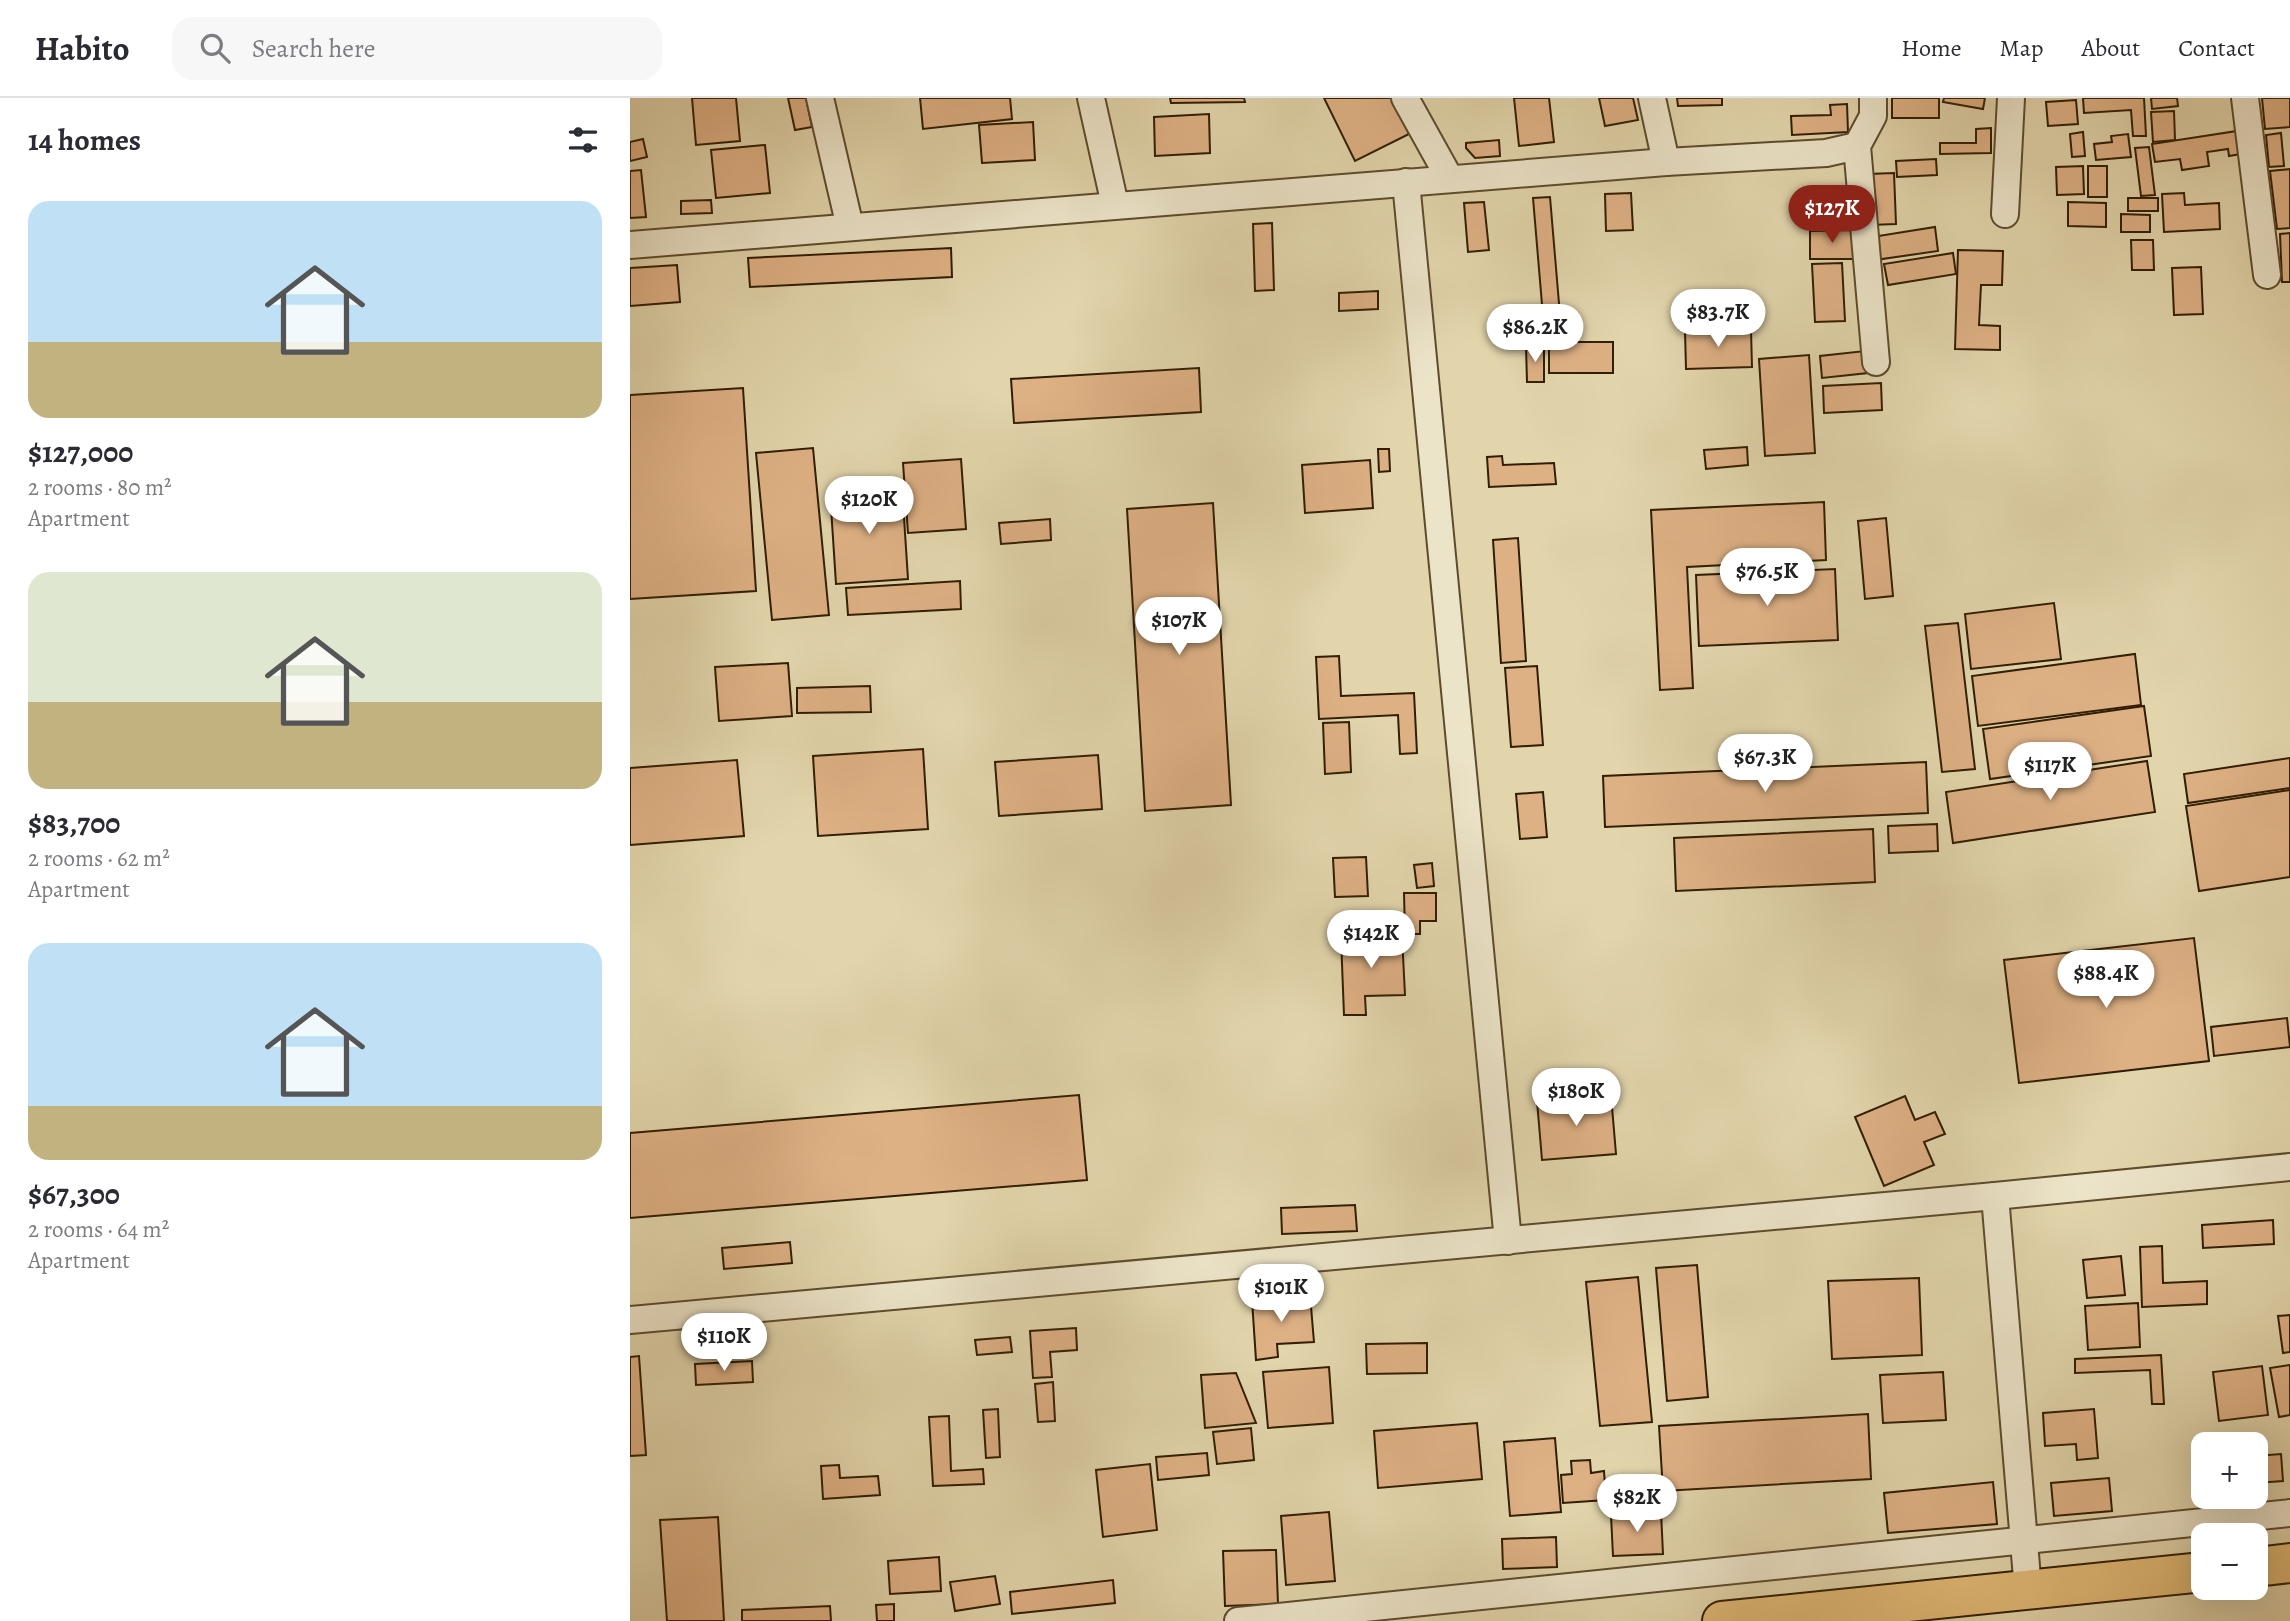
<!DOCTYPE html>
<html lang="en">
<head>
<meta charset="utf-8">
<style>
  :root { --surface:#fff; --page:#f7f7f7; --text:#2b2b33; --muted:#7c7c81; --line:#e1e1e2; --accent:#8f2418 }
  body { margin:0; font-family:Alegreya,serif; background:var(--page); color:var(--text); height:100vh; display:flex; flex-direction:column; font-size:26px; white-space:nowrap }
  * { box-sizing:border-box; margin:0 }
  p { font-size:23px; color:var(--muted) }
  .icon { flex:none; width:38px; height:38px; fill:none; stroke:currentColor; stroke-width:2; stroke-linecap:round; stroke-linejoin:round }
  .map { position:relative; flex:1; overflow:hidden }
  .panel { display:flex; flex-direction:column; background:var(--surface); width:630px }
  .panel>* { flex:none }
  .fabs { position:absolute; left:1561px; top:1334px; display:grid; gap:14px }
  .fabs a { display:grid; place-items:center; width:77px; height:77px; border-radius:14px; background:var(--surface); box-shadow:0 7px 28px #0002; font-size:35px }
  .price { position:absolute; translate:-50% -60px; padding:0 16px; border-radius:24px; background:#fff; color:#222; font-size:23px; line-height:46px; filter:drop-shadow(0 2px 4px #0008) }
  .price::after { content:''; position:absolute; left:50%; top:42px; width:21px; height:16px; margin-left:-10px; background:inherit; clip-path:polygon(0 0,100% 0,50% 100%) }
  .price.on { background:var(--accent); color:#fff }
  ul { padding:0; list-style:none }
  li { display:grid; align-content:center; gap:14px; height:371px; padding:0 28px }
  li span { display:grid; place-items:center; height:217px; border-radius:21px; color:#555 }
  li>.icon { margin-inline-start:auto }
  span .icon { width:126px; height:126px; fill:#fffc; stroke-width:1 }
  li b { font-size:30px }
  h2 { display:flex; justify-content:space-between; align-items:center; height:84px; padding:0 28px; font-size:30px }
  header { display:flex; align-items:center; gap:42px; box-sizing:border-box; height:98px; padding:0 35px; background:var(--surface); border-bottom:2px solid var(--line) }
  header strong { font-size:33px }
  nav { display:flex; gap:38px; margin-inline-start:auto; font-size:24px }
  .search { width:490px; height:63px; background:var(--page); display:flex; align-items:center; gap:18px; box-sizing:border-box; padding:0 24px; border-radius:21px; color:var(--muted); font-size:26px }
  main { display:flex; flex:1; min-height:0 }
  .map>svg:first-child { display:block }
</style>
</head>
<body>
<header>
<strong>Habito</strong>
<div class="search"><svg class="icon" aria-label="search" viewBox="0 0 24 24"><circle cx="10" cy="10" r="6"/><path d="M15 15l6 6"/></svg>Search here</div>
<nav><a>Home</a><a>Map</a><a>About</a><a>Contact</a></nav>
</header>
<main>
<section class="panel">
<h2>14 homes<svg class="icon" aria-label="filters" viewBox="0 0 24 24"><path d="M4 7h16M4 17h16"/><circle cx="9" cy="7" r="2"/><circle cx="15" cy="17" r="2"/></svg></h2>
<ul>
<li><span style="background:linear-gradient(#bfe0f5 65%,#c2b280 0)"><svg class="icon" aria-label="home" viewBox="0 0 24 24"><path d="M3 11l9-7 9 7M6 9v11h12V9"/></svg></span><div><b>$127,000</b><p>2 rooms · 80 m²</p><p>Apartment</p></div></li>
<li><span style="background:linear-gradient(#dfe7d0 60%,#c2b280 0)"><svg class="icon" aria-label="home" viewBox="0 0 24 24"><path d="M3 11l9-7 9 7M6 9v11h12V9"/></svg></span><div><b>$83,700</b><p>2 rooms · 62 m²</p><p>Apartment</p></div></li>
<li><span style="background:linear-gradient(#bfe0f5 75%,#c2b280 0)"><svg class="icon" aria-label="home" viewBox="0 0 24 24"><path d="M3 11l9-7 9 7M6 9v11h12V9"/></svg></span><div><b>$67,300</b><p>2 rooms · 64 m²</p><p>Apartment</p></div></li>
</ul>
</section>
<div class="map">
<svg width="1660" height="1523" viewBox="0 0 1660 1523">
  <rect width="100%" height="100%" fill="#e2d5ac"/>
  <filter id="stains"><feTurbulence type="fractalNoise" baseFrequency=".00286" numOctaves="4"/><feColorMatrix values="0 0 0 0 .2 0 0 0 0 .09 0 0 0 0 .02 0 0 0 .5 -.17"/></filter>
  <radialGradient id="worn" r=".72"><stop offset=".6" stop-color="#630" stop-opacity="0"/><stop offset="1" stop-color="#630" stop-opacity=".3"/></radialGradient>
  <g fill="#deb185" stroke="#311e02" stroke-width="2">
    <path d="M62,0h44l4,43 -44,4z"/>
    <path d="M158,0h18l6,29 -17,3z"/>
    <path d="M290,0h90l2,21 -89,10z"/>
    <path d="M540,0h74l1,4 -74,1z"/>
    <path d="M694,0h68l17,36 -54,27z"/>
    <path d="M884,0h35l5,44 -35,4z"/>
    <path d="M969,0h34l5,22 -33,6z"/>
    <path d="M1047,0h45v7l-44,1z"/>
    <rect x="1262" y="0" width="47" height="20"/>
    <path d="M1314,0h41l-2,11 -40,-7z"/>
    <path d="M1453,0h61l2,38h-13l-2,-26 -47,3z"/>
    <path d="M1521,0h26l1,8 -26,3z"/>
    <path d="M1632,0h28v29l-25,2z"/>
    <path d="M1446,2l2,24 -30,2 -2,-24z"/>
    <path d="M1217,6l1,28 -56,3 -1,-19 40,-1 -1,-10z"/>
    <path d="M1544,13l1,29 -22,2 -2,-30z"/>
    <path d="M579,16l1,39 -55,3 -1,-39z"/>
    <path d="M403,24l2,38 -53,3 -3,-38z"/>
    <path d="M1361,30v25l-51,1v-11h36v-14z"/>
    <path d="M1607,33l4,23 -12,2 -1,-7 -21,3 2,14 -27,4 -2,-11 -25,3 -3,-18z"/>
    <path d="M1453,34l2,24 -13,1 -2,-23z"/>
    <path d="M1651,35l3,33 -15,1 -3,-32z"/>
    <path d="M1498,36l3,23 -35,3 -2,-16 18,-2 -1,-6z"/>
    <path d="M13,41l4,18 -17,4v-19z"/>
    <path d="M869,42l1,16 -25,2 -9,-10v-5z"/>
    <path d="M135,47l5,48 -54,5 -5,-48z"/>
    <path d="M1519,49l6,48 -14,1 -6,-48z"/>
    <path d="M1306,61l1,16 -40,2 -1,-16z"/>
    <path d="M1453,68l1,28 -27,1 -1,-28z"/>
    <rect x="1458" y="68" width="19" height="31"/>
    <path d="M1660,71v59l-13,1 -7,-58z"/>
    <path d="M11,72l5,47 -16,1v-47z"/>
    <path d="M1264,75l2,51 -26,1 -2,-51z"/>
    <path d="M1001,95l2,37 -27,1 -1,-37z"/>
    <path d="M1554,95l1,12 34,-2 1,26 -56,3 -2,-38z"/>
    <path d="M920,99l12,142 -17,1 -12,-142z"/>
    <rect x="1498" y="100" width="30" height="13"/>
    <path d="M81,102l1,13 -31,1v-13z"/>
    <path d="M854,104l5,48 -21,2 -4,-49z"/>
    <path d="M1438,104l38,1v24l-38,-1z"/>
    <path d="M1491,116l29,1v17h-29z"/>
    <path d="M642,125l2,67 -19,1 -2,-67z"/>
    <path d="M1305,129l3,24 -63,9 -3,-23z"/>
    <path d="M1224,132v29h-44v-28z"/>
    <path d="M1660,135v49h-8l-2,-48z"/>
    <path d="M1501,142h22l1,30h-22z"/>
    <path d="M321,150l1,29 -202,10 -2,-29z"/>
    <path d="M1328,152l45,1 -1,34h-21l-2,40 21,1v24l-45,-1z"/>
    <path d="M1323,155l3,21 -68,11 -4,-21z"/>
    <path d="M1212,165l3,58 -30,1 -3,-58z"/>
    <path d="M47,167l3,37 -50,4v-38z"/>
    <path d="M1571,169l2,47 -29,1 -2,-47z"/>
    <path d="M748,193v18l-39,2v-18z"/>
    <path d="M1121,232l1,37 -66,2 -1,-38z"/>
    <rect x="919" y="244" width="64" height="31"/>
    <path d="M896,248h18v36h-17z"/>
    <path d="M1235,253l3,22 -46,5 -2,-22z"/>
    <path d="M1179,257l6,98 -50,3 -6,-97z"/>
    <path d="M569,270l2,44 -187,11 -3,-44z"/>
    <path d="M1251,285l1,27 -58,3 -1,-27z"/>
    <path d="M113,290l13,203 -126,8v-204z"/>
    <path d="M1117,349l1,18 -42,4 -2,-19z"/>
    <path d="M183,350l16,167 -57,5 -16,-167z"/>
    <path d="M748,351h11l1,22 -11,1z"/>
    <path d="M872,358l1,9 51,-2 2,21 -67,3 -2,-30z"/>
    <path d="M331,361l5,70 -58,4 -5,-70z"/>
    <path d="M740,362l3,48 -68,5 -3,-48z"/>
    <path d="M272,389l6,92 -72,5 -6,-92z"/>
    <path d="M1194,404l2,58 -139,7 6,121 -33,2 -9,-180z"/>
    <path d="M583,405l18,302 -86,6 -18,-302z"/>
    <path d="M1256,420l7,78 -28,3 -7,-78z"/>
    <path d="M420,421l1,21 -50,4 -2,-21z"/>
    <path d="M888,440l8,123 -25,2 -8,-123z"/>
    <path d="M1205,471l3,71 -139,6 -3,-71z"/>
    <path d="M330,483l1,28 -113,6 -2,-27z"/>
    <path d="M1424,505l7,56 -90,10 -6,-55z"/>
    <path d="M1328,525l17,146 -33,3 -17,-146z"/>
    <path d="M1505,556l6,51 -163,21 -6,-50z"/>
    <path d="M709,558l2,40 73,-3 3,60 -17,1 -2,-39 -79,4 -3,-62z"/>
    <path d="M158,565l4,53 -73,5 -4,-54z"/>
    <path d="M907,568l6,79 -32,2 -6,-79z"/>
    <path d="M240,588l1,26 -74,1v-25z"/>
    <path d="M1514,608l7,50 -161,23 -7,-50z"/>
    <path d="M719,624l2,50 -26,2 -2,-51z"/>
    <path d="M293,651l5,80 -110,7 -5,-80z"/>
    <path d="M468,657l4,54 -103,7 -4,-54z"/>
    <path d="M1660,660v30l-102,15 -4,-29z"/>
    <path d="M107,662l7,76 -114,9v-77z"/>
    <path d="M1517,663l8,51 -202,31 -7,-51z"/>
    <path d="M1296,664l2,51 -323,14 -2,-51z"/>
    <path d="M1660,692v87l-91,14 -13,-85z"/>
    <path d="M913,694l4,45 -27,2 -4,-45z"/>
    <path d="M1307,726l1,27 -49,2 -1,-27z"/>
    <path d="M1243,731l2,53 -199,9 -2,-53z"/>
    <path d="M736,759l2,39 -33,1 -2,-39z"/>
    <path d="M802,765l2,23 -17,2 -3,-23z"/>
    <path d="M774,795h32v28h-16v13h-15z"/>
    <path d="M772,838l3,59 -40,1 1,19h-22l-3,-77z"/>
    <path d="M1564,840l15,123 -190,22 -15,-123z"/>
    <path d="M1657,920l3,29 -76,9 -3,-29z"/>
    <path d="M449,997l8,85 -457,38v-85z"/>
    <path d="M981,997l5,59 -74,6 -5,-59z"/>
    <path d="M1275,998l10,24 20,-8 10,22 -21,8 10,23 -50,21 -29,-69z"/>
    <path d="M725,1107l2,26 -75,3 -1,-26z"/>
    <path d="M1643,1122l1,24 -71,4 -1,-23z"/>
    <path d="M160,1144l2,21 -68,6 -2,-21z"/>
    <path d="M1532,1148l1,37 44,-2v23l-65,3 -2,-60z"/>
    <path d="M1491,1158l4,39 -38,3 -4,-38z"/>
    <path d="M1067,1167l11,132 -41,4 -11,-133z"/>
    <path d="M1008,1179l14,145 -52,4 -14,-144z"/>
    <path d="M1289,1180l3,77 -90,4 -4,-78z"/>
    <path d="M680,1197l4,47 -37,2 1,13 -22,3 -4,-60z"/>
    <path d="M1508,1205l2,44 -52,3 -3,-44z"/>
    <path d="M1660,1217v37l-7,1 -5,-37z"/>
    <path d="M446,1230l1,22 -27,2 2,25 -19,1 -3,-47z"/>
    <path d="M380,1239l2,15 -35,3 -2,-15z"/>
    <path d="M797,1245v30l-60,1 -1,-30z"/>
    <path d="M1531,1257l3,49h-12l-2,-34 -75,3v-14z"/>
    <path d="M9,1258l7,99 -16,1v-99z"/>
    <path d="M122,1263l1,21 -57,3 -1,-21z"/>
    <path d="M1660,1267v50l-11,2 -9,-49z"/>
    <path d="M1632,1268l6,49 -49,6 -6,-49z"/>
    <path d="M699,1269l4,56 -65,5 -5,-56z"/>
    <path d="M1313,1274l3,48 -63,3 -3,-48z"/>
    <path d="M606,1275l20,50 -51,5 -4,-53z"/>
    <path d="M423,1284l2,39 -17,1 -3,-38z"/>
    <path d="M368,1311l2,48 -14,1 -3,-48z"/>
    <path d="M1464,1311l4,49 -21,2 -1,-16 -31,2 -2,-33z"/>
    <path d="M1238,1316l3,65 -208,12 -4,-65z"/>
    <path d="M319,1318l2,55 32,-2 1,15 -51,2 -4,-69z"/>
    <path d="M847,1325l5,56 -104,9 -4,-57z"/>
    <path d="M621,1330l3,32 -37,4 -4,-32z"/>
    <path d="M925,1340l6,74 -51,4 -6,-74z"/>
    <path d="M577,1355l2,22 -51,5 -2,-23z"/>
    <path d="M1651,1356l2,27 -27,2v-27z"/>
    <path d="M960,1362l1,13 13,-2 2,29 -43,3 -2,-28 11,-1 -1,-13z"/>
    <path d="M520,1366l7,66 -54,7 -7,-67z"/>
    <path d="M209,1367l1,13 38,-2 2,19 -57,4 -2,-33z"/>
    <path d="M1566,1367h7v22l-6,1z"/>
    <path d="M1479,1380l3,33 -58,5 -3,-33z"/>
    <path d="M1363,1384l4,42 -109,9 -4,-40z"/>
    <path d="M699,1414l6,69 -49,4 -5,-69z"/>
    <path d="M1031,1414l2,42 -50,2 -2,-41z"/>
    <path d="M88,1419l6,104h-57l-7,-101z"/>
    <path d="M926,1439l1,30 -54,2 -1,-30z"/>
    <path d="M646,1452l2,54 -53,2 -2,-55z"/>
    <path d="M309,1459l2,34 -51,3 -2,-33z"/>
    <path d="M365,1478l5,28 -45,7 -5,-29z"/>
    <path d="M483,1482l2,23 -103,11 -2,-22z"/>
    <path d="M264,1506v17h-17l-1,-16z"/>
    <path d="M200,1508l1,15h-89v-11z"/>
  </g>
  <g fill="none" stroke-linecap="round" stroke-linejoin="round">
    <g stroke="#5d4c2c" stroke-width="30">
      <g id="minor">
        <path d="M190,0l30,129"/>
        <path d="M461,0l24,107"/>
        <path d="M775,0l45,81"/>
        <path d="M1022,0l14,64"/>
        <path d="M1243,0v18l-16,30 19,216"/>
        <path d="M1615,0l22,177"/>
        <path d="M776,84l102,1059"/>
        <path d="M1375,116l6,-116"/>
        <path d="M0,147l1036,-83 160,-9 31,-7"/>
        <path d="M1365,1098l33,394"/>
        <path d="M0,1222l1365,-124 295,-29"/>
        <path d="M608,1523l1052,-108"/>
      </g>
    </g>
    <g stroke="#311e02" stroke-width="42">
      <g id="primary">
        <path d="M1626,1469l34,-4"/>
        <path d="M1092,1523l481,-49"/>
      </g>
    </g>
    <use href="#minor" stroke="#ece4c9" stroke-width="26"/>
    <use href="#primary" stroke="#e1ba76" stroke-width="38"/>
  </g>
  <rect width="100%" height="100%" filter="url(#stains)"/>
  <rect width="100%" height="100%" fill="url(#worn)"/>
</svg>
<div class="fabs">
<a>+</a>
<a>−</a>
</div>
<b class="price on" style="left:1202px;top:147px">$127K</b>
<b class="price" style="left:1088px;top:251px">$83.7K</b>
<b class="price" style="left:905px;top:266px">$86.2K</b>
<b class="price" style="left:239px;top:438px">$120K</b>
<b class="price" style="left:1137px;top:510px">$76.5K</b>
<b class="price" style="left:549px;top:559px">$107K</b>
<b class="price" style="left:1135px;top:696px">$67.3K</b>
<b class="price" style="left:1420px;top:704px">$117K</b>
<b class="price" style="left:741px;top:872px">$142K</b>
<b class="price" style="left:1476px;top:912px">$88.4K</b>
<b class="price" style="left:946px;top:1030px">$180K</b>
<b class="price" style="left:651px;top:1226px">$101K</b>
<b class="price" style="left:94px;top:1275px">$110K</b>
<b class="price" style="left:1007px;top:1436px">$82K</b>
</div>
</main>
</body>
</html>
